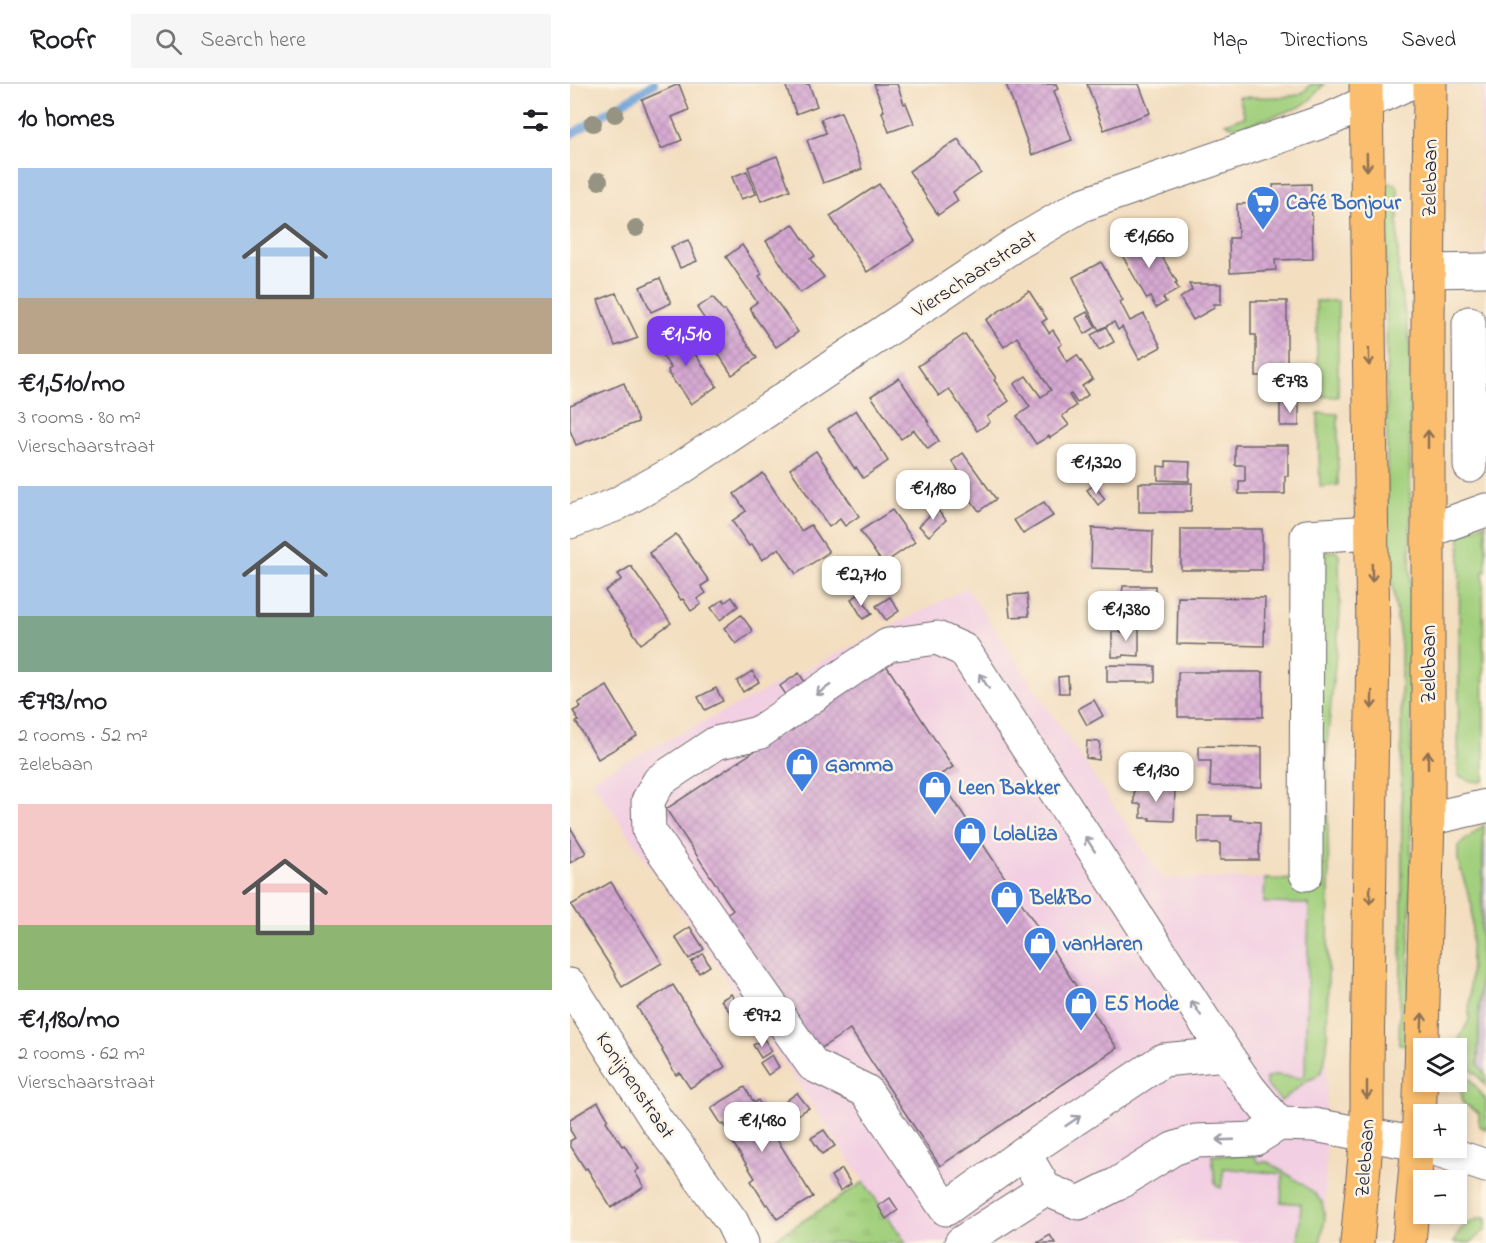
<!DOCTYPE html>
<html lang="en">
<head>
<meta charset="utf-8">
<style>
  :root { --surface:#fff; --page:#f6f6f6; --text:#202124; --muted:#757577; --line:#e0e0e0; --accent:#7c3aed }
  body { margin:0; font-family:"Indie Flower",sans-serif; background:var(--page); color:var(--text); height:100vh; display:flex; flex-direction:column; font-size:22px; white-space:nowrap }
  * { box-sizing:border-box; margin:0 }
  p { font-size:20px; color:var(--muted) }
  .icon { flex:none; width:33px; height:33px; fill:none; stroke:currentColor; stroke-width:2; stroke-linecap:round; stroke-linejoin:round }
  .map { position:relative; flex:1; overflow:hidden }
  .details { display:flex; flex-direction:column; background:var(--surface); width:570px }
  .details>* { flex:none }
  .tools { position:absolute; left:843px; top:954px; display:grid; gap:12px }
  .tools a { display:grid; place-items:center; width:54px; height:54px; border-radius:0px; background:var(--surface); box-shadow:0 3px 9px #0003; font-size:30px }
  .price { position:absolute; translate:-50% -51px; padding:0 14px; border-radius:12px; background:#fff; color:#222; font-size:20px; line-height:39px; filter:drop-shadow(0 2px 3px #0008) }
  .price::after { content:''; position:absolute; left:50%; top:36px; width:18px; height:14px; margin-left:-9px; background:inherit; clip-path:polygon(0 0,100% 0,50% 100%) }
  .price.current { background:var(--accent); color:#fff }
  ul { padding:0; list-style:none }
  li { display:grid; align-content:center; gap:12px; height:318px; padding:0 18px }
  li span { display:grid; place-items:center; height:186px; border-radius:0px; color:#555 }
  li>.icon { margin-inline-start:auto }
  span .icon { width:108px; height:108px; fill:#fffc; stroke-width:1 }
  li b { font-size:26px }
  h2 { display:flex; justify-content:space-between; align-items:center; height:72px; padding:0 18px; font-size:26px }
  header { display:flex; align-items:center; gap:36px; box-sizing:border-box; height:84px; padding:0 30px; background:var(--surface); border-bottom:2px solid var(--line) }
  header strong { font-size:28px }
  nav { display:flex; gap:33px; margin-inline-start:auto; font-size:21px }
  .search { width:420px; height:54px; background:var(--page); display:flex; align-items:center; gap:15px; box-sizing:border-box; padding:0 21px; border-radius:0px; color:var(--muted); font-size:22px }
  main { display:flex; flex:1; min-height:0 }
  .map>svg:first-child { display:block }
</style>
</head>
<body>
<header>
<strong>Roofr</strong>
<div class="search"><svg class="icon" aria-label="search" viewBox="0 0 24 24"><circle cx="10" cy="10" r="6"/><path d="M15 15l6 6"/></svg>Search here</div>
<nav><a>Map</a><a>Directions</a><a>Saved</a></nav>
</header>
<main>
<section class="details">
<h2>10 homes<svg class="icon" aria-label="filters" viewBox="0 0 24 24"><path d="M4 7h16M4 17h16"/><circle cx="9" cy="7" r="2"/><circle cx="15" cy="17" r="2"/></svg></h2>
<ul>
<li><span style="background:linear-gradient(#a9c7e8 70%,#b9a48a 0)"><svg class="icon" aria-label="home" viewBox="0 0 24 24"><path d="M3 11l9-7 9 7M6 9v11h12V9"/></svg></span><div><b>€1,510/mo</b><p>3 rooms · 80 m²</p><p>Vierschaarstraat</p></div></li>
<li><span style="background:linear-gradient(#a9c7e8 70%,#7fa58c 0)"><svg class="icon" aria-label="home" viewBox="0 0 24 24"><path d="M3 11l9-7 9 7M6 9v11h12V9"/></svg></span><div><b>€793/mo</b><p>2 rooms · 52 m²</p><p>Zelebaan</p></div></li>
<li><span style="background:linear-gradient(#f6c9c9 65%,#8fb573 0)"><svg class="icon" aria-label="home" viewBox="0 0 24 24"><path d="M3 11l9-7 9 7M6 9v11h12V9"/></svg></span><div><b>€1,180/mo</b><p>2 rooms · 62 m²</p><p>Vierschaarstraat</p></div></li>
</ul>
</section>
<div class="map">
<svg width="916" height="1159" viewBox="0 0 916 1159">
  <defs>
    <pattern id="park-tufts" width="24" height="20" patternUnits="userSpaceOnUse" patternTransform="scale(1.5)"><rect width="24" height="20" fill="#a3d07e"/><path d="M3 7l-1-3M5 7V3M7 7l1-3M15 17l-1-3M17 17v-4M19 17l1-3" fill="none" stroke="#8cb26e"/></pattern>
    <pattern id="building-cross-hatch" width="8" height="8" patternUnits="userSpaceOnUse" patternTransform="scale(1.5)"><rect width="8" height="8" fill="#d6a9d2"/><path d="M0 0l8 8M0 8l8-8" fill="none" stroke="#b791b5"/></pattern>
  </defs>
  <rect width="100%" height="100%" fill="#fcf5e5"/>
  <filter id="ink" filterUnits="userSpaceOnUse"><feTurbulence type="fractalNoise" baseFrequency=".0167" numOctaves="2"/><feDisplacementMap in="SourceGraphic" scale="12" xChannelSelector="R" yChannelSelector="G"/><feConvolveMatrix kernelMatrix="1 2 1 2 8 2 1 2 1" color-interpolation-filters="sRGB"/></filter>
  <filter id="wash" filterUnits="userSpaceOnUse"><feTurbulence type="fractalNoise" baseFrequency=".008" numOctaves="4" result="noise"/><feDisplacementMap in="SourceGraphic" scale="24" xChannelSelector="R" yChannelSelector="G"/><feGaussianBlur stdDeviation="1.35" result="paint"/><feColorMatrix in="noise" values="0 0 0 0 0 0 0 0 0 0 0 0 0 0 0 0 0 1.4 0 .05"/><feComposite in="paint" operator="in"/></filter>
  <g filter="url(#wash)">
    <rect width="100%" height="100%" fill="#f3dec0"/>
    <g fill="#f2cfe2">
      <path d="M910,0h6v200l-6,-152z"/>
      <path d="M397,504l196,291 166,-1 -4,341 -4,24h-415l-315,-464z"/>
    </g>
    <path fill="#cfbdd0" d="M916,757v235l-8,-12 6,-222z"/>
    <g fill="#a3d07e" stroke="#62795c" stroke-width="1.5">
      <path d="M741,0h13l-14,16 -10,7 -58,20 -11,-1 -6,-3 20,-6 -6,-20c14,0 49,2 61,-3 5,-2 8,-6 11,-10z"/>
      <path d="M820,99l6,1 2,5v86l12,68 1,531 -4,171 -8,-1 3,-126 -1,-272 -14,-101 -1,-357 1,-3z"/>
      <path d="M746,217h22v96l-20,-1z"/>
      <path d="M748,329l20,1v71l-18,2z"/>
      <path d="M916,439v48h-3l1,209 -3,2 -10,-1 -12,-5 -1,-3 2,-238z"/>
      <path d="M766,467l3,3 1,60 -14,140 3,124 -2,170 -4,21 -3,4 -6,5 -6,2 -27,21 -15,-16v-7l10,-3 26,3 3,-4 4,-170 -45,-1 1,-24 45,1 12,-328z"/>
      <path d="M914,741l-6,239 8,12v10c-9,-12 -12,-17 -27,-20l-3,-12 2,-13 11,-21 3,-97v-17l-14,-45v-15z"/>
      <path d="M888,992l12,3 16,21v29l-7,-3v-13l-16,-10z"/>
      <path d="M642,1071h42l4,7h10l24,15 22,16 8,9 3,17 -5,24h-22l3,-39 -20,-2 2,-28 -59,-6 -3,20 -5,-2 -1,-4z"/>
      <path d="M911,1134h5v11l-16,14h-16c5,-16 12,-20 27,-25z"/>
    </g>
    <path fill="url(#park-tufts)" stroke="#62795c" stroke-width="1.5" d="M294,1098l42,61h-138z"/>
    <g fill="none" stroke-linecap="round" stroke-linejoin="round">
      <path stroke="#6ba0d8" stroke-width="8" d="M0,51l84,-51"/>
    </g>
    <g id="blocks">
      <g fill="url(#building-cross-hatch)">
        <path d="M109,0l10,26 -17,7 10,23 -21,9 -19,-49z"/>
        <path d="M215,0h24l8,22 -21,8z"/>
        <path d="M304,0h23l7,20 2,-1 8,20 -25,9 -7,-20 2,-1z"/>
        <path d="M436,0h50l2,5 -4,2 18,49 -40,15z"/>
        <path d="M517,0h52l11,29 -46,17z"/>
        <path d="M271,28l21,57 -39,14 -16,-43 19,-7 -5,-14z"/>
        <path d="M388,55l23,34 -28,19 5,9 -20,14 -29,-44z"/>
        <path d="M207,72l13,34 -29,11 -13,-34z"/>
        <path d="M177,87l9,23 -15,5 -9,-22z"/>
        <path d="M309,100l36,57 -48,31 -37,-56z"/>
        <path d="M741,100l2,75 -38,1 1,10 -46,3 -1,-35h9l-1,-34 37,-1 -1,-18z"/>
        <path d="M223,140l22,32 -5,3 14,18 -24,16 -34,-52z"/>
        <path d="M577,147l30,51 -2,1 4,6 -16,9 3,4 -10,6 -6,-11 -3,2 -29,-51z"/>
        <path d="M118,156l9,21 -17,7 -9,-21z"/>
        <path d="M172,161l20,29 -3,2 39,56 -22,15 -22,-31 -4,-9 7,-5 -31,-45z"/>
        <path d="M531,178l22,38 -3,2 10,19 14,-7 17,33 -22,12 -17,-32 -4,3 -4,-8 -15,8 -18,-34h1l-9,-19z"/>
        <path d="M90,194l11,25 -20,9 -11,-25z"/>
        <path d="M619,200h32v20h-7v4l-21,12 -13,-22 12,-8z"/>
        <path d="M459,207l18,28 -5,3 7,11 4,-3 9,14 -4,3 9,15 10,-7 16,24 -11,7 6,9 -11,8 -6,-9 -2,1 7,11 -14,10 7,9 -19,13 -1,-2 -13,8 -19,-28 13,-9 -16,-23 12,-8 15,21 10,-7 -34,-53 -13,10 -18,-27z"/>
        <path d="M46,209l22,45 -23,8 -17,-46z"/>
        <path d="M143,213l10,14 2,-1 32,48 -25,17 -22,-34 2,-1 -11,-15 5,-4 -9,-13z"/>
        <path d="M681,217h36v75h-31v-41h-5z"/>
        <path d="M517,228l9,15 -11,7 -9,-16z"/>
        <path d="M536,243l8,15 -15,8 -8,-15z"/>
        <path d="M108,245l39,57 -26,18 -12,-18 -1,1 -10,-14 1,-1 -1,-2 3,-2 -16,-23z"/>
        <path d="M395,250l31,44 -2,2 15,21 -22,16 3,5 -13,9 -28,-42 -10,7 -21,-30z"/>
        <path d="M329,294l29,43h-1l12,20 -11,8 -14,-19 -13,9 -30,-43z"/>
        <path d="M54,299l14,39 -62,23 -6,-15v-25z"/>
        <rect x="710" y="319" width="19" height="23"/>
        <path d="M286,326l32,51 -25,17 -7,-11 -1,2 -27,-40z"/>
        <path d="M665,361h53v31h-3v18h-46v-13h6v-16h-10z"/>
        <path d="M246,367l43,65 -14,10 -5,-7 -11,8 -39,-58z"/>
        <path d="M393,369l33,46 -17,12 -17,-23 6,-3 -16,-24z"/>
        <path d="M596,377l24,1 -1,19 -31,-1v-14l8,1z"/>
        <path d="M193,389l38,58 10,-6 18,27 -33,22 -17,-26 -17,12 -10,-16 -3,2 -17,-25 14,-10 -12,-17z"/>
        <path d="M569,399h53l-1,29h-52z"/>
        <path d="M524,401l11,14 -7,6 -11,-15z"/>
        <path d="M474,418l9,14 -30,18 -9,-14z"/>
        <path d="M364,422l12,14 -17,16 -10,-10 11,-11 -3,-5z"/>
        <path d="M322,426l23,32 -32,22 -23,-33z"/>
        <path d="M522,444l61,3 -1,39 -61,-2z"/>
        <rect x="611" y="445" width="81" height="41"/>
        <path d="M106,450l33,47 -8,5 5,7 -9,6 4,5 -10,7 -8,-12 -2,1 -32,-47z"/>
        <path d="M61,482l40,57 -30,21 -36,-53 17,-12 -4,-5z"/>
        <path d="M553,502h32v8h1v26h-35l1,-4h-21v-21h21z"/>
        <path d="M289,510l13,20 -9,5 -12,-20z"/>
        <path d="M457,510l2,22 -19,1 -2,-22z"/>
        <path d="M162,513l6,9 -18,14 -9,-12 12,-9 2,3z"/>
        <path d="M320,513l9,14 -13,9 -10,-14z"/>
        <path d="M608,513l87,1 -1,48 -87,-2z"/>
        <path d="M171,531l12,16 -17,13 -12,-16z"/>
        <path d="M552,541h17v31l-16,-1v2h-11v-25h10z"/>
        <path d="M316,581l67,102 -15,9 179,272 -177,118 -90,-137 -33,22 -90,-136 6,-5 -67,-101z"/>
        <path d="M537,581l48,1v16h-48z"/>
        <path d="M182,587l7,11 -16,10 -6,-11z"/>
        <rect x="608" y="588" width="85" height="45"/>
        <path d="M229,589l11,17 -19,12 -11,-16z"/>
        <path d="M498,592l1,17h-10l-1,-16z"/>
        <path d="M37,602l30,50 -39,23 -22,-37 3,-1 -6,-10 8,-4 -3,-4z"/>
        <path d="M146,604l7,13 -18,9 -7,-13z"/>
        <path d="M524,616l9,16 -16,9 -9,-16z"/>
        <path d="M517,657l13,1 -1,18 -13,-2z"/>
        <path d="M629,662l63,1v40l-52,-1 1,-25h-12z"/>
        <path d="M564,704h41l-1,33 -24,-1v-2h-9v-14h-7z"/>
        <path d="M628,732h33v4l29,2 -1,38h-39v-17h-22z"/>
        <path d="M0,743l16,26 -16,10z"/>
        <path d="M41,798l51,81 -40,24 -11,-20 -40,-62z"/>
        <path d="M120,843l14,22 -15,10 -14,-22z"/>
        <path d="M133,870l7,12 -11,7 -8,-11z"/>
        <path d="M103,901l52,82 -35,21 -10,-15 -4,2 -14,-24 1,-1 -26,-43z"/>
        <path d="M161,910l10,15 -9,6 -11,-15z"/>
        <path d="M194,955l8,12 -11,7 -8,-13z"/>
        <path d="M202,971l7,12 -11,8 -8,-12z"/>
        <path d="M175,1003l9,16 4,-3 16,26 -4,2 43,69 -36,22 -9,-15 -2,1 -15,-24 4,-3 -27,-43 2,-2 -6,-9 -2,1 -11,-17z"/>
        <path d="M227,1009l12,15 -13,8 -10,-15z"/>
        <path d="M28,1018l10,17 -2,2 16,25 2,-1 15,24 -4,3 9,15 -33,21 -24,-40 -2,1 -15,-24v-4l5,-3 -5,-8v-11z"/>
        <path d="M254,1046l11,16 -13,8 -11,-16z"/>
        <path d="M272,1085l9,15 -11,7 -9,-15z"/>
        <path d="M320,1114l8,12 -12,9 -8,-13z"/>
        <path d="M480,1151l5,8h-18z"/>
      </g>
    </g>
  </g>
  <g filter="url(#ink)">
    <use href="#blocks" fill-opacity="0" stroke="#6b646a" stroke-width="1.5"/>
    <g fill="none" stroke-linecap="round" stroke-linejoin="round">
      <g stroke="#6b646a" stroke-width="35">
        <g id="minor">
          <path d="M858,187l58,-1"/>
          <path d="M899,239l1,143"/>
          <path d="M0,438l45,-17 60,-33 339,-227 68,-40 248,-86 77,-35"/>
          <path d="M858,447l58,-21"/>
          <path d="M858,735l58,-13"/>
          <path d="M736,790l1,-338 65,-4"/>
          <path d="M0,901l87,136 26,33 49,68 10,21"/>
          <path d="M656,970l-63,6 -139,93 -78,56 -80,-118 -53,-26 -164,-234 -1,-30 11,-20 57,-38 42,-10 130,-88 49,-7 27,12 262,404 23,34 30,36"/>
          <path d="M862,1064l54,18"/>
          <path d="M454,1069l21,36 34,14 38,-19 56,-35 23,-8 59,-2 24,-15 35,1 110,20"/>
          <path d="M391,1159l84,-54"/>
        </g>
      </g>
      <g stroke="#6b646a" stroke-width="35">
        <g id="major">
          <path d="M787,1159l10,-109v-66l6,-426 -7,-558"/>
          <path d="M839,1159l9,-100 3,-71 7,-253v-495l2,-240"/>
        </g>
      </g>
      <use href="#minor" stroke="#fff" stroke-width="33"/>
      <use href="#major" stroke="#fabe6e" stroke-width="33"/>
    </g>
    <g fill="#969382">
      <circle cx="45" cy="30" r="9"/>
      <circle cx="23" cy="39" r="9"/>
      <circle cx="29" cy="97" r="9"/>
      <circle cx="66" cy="144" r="9"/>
    </g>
    <defs><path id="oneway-shaft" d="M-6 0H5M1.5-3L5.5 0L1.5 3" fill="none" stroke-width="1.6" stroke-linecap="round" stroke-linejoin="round" transform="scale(1.5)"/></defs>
    <g stroke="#8e7054">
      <use href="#oneway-shaft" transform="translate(797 78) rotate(89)"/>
      <use href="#oneway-shaft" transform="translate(799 273) rotate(89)"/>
      <use href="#oneway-shaft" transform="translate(858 355) rotate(-90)"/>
      <use href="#oneway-shaft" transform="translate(802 489) rotate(89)"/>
      <use href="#oneway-shaft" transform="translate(802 616) rotate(91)"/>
      <use href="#oneway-shaft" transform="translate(858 676) rotate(-90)"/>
      <use href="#oneway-shaft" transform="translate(800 811) rotate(91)"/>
      <use href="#oneway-shaft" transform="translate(852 938) rotate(-88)"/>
      <use href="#oneway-shaft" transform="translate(797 1006) rotate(90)"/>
    </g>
    <g stroke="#9c9ca7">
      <use href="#oneway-shaft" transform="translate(414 597) rotate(-123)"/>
      <use href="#oneway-shaft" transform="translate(253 606) rotate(146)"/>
      <use href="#oneway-shaft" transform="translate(520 760) rotate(-123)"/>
      <use href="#oneway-shaft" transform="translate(626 924) rotate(-123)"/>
      <use href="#oneway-shaft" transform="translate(503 1037) rotate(-34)"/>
      <use href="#oneway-shaft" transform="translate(655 1056) rotate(178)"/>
    </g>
  </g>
  <defs>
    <g id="supermarket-pin" transform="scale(1.725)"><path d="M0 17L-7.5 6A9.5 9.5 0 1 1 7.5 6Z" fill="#3f7fe0" stroke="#fcf5e5"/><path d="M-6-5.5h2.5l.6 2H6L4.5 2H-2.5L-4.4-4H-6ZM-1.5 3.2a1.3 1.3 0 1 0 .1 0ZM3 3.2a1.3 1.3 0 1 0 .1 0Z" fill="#fff"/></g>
    <g id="shop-pin" transform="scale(1.725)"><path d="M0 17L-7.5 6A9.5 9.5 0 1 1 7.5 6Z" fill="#3f7fe0" stroke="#fcf5e5"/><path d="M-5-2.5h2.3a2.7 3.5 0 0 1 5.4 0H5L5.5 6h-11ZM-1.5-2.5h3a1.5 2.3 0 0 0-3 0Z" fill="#fff"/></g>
  </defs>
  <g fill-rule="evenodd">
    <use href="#supermarket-pin" x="693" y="118"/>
    <use href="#shop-pin" x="232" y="680"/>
    <use href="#shop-pin" x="365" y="703"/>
    <use href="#shop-pin" x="400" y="749"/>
    <use href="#shop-pin" x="437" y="813"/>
    <use href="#shop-pin" x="470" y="859"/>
    <use href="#shop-pin" x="511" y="919"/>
  </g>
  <g text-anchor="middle" stroke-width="5" stroke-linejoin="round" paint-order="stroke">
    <g font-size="21" fill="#22223b" stroke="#fcf5e5">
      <text transform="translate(859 94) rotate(-89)" y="7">Zelebaan</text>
      <text transform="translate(404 189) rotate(-33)" y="7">Vierschaarstraat</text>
      <text transform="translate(858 580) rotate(-90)" y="7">Zelebaan</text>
      <text transform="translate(66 1001) rotate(56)" y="7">Konijnenstraat</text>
      <text transform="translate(794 1074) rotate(-86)" y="7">Zelebaan</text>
    </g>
    <g font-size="21" font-weight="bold" fill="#366cbe" stroke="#fcf5e5" text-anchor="start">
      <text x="716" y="125">Café Bonjour</text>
      <text x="255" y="687">Gamma</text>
      <text x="388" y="710">Leen Bakker</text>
      <text x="423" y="756">LolaLiza</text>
      <text x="460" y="820">Bel&amp;Bo</text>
      <text x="493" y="866">vanHaren</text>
      <text x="534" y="926">E5 Mode</text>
    </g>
  </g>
</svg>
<div class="tools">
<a><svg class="icon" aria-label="layers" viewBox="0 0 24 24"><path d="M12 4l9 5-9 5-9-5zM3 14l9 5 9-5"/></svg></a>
<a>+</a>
<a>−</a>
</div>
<b class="price" style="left:579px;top:185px">€1,660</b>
<b class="price current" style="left:116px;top:283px">€1,510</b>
<b class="price" style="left:720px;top:330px">€793</b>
<b class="price" style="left:526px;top:411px">€1,320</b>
<b class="price" style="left:363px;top:437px">€1,180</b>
<b class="price" style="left:291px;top:523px">€2,710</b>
<b class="price" style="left:556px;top:558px">€1,380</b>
<b class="price" style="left:586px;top:719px">€1,130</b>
<b class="price" style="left:192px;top:964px">€972</b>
<b class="price" style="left:192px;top:1069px">€1,480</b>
</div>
</main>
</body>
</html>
